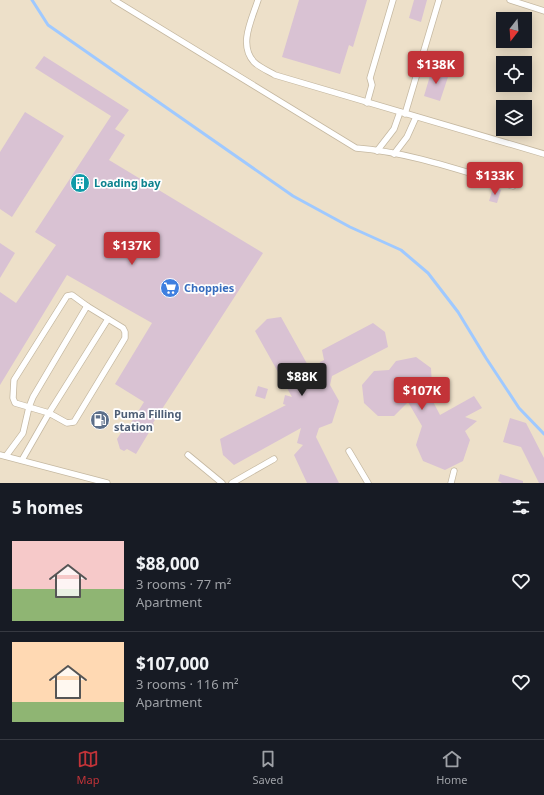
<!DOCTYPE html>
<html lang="en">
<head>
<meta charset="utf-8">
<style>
  :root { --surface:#171b24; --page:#242831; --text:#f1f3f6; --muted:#9ea1a6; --line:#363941; --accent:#c23338 }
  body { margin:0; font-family:"Noto Sans",sans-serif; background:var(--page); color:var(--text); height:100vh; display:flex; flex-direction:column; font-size:15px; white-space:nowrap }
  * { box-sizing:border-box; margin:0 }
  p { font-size:13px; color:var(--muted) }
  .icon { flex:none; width:22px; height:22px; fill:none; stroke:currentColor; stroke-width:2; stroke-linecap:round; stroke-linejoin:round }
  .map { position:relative; height:483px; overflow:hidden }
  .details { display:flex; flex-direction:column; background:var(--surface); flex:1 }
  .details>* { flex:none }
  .needle { width:26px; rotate:197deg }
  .controls { position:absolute; left:496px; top:12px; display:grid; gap:8px }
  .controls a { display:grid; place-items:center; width:36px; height:36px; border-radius:0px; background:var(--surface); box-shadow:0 2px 10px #0003; font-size:20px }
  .price { position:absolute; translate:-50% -34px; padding:0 9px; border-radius:4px; background:var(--accent); color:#fff; font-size:13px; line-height:26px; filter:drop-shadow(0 1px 2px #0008) }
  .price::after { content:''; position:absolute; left:50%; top:24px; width:12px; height:9px; margin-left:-6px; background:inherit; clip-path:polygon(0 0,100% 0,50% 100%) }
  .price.current { background:#222; color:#fff }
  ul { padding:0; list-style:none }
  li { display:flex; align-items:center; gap:12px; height:100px; padding:0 12px }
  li+li { border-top:1px solid var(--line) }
  li span { display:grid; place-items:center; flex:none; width:112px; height:80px; border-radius:0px; color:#555 }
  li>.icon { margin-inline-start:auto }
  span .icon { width:48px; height:48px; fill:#fffc; stroke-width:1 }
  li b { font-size:17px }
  h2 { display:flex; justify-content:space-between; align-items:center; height:48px; padding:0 12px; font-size:17px }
  .tabs { display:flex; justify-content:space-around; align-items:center; height:56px; border-top:1px solid var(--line); background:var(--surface); font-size:11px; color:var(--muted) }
  .tabs a { display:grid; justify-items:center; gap:2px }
  .tabs .current { color:var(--accent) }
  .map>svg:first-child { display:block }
</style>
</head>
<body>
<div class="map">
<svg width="544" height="483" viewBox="0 0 544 483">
  <rect width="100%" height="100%" fill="#ede0c9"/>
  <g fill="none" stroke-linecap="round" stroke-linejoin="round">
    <path stroke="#9fc9ff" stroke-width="3" d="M32,0l16,25 245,171 57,31 51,23 27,23 30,39 28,46 33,50 25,26"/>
  </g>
  <g fill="#d9c2d3">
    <path d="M299,0h68l-14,47 -4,-2 -9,29 -58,-17z"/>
    <path d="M414,0h13l-6,22 -12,-4z"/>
    <path d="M44,56l85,54 -14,19 10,6 -16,25 154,93 -110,170 1,1 -18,30 -9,-5 -3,2 -4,-2 -3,-10 9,-14 3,1 15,-24 -29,-18 37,-61 -85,-48 -67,110v-93l16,11 40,-58 -21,-13 76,-116 -76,-48z"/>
    <path d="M432,69l17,5 -9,27 -16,-5z"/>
    <path d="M25,112l39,24 -52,81 -12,-8v-57z"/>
    <path d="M493,188l8,2 -4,13 -8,-2z"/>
    <path d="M0,243l15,10 -15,25z"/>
    <path d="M281,317l34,61 5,-16 4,-2 -2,-10 51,-27 12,9 3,15 -56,29 -2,9 9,16 -7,22 -13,5 -3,9 23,46h-32l-13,-28 9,-10 -6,-2 4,-15 -67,37 -11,-10 -3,-16 66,-34 -3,-1 2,-9 7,2 -37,-66 12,-12z"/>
    <path d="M416,357l15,11 1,18 -4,6 12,23 34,-19 8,12 -17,9 12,4 -12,10 5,9 -7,21 -18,9 -22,-9 -7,-16 6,-19 -14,-24 -14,14h-16l-14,-13 -2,-18 12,-14 15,-1 7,-9z"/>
    <path d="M258,386l10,3 -3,10 -10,-3z"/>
    <path d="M510,418l16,5 18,35v25h-5l-18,-36 -18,-5z"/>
    <path d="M500,474l23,7v2h-21l-4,-2z"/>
  </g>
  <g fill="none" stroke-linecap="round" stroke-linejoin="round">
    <g stroke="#c5b8a1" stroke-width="7">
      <g id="service">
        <path d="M114,0l242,148c53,4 106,23 157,38"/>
        <path d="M258,0c-6,19 -20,45 -4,62 5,5 14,9 21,13l269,79"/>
        <path d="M510,0l34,11"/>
        <path d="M367,103l5,-18 -2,-7 23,-78"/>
        <path d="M405,114l34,-114"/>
        <path d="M377,151l17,-22 6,-17"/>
        <path d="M394,154l13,-17 9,-20"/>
        <path d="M87,306l-15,-11 -5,1 -53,84 -1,18 2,5 34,10 59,-94"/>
        <path d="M349,451l19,32"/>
        <path d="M0,455l107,28"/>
        <path d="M188,455l34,28"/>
        <path d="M6,456l17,-23 6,-26 4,-10 54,-91 36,22 2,4v6l-51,84 -7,1 -18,-10 -27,47"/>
        <path d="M232,483l42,-24"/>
        <path d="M451,483l3,-12"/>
      </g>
    </g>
    <use href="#service" stroke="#fff" stroke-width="5.5"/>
  </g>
  <defs>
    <g id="building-disc" transform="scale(1)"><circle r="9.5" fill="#0f9aa8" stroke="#fff"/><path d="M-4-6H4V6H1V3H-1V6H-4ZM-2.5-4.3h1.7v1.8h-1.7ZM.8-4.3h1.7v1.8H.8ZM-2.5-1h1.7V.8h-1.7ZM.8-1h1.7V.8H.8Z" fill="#fff"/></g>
    <g id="supermarket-disc" transform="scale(1)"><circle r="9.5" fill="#3f7fe0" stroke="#fff"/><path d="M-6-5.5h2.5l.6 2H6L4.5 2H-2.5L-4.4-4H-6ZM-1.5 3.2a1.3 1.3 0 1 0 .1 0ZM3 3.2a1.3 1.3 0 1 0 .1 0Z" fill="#fff"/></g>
    <g id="fuel-disc" transform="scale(1)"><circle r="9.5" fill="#5c6f8a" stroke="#fff"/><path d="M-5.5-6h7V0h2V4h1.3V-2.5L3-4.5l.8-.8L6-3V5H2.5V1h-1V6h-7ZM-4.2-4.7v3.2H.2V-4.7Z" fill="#fff"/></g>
  </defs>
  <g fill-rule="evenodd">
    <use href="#building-disc" x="80" y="183"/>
    <use href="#supermarket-disc" x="170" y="288"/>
    <use href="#fuel-disc" x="100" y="420"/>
  </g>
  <g text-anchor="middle" stroke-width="3.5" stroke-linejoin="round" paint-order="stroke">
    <g font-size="11" font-weight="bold" fill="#0d838f" stroke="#fff" text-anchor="start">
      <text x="94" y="187">Loading bay</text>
    </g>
    <g font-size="11" font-weight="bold" fill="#366cbe" stroke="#fff" text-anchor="start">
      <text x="184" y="292">Choppies</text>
    </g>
    <g font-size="11" font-weight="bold" fill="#4e5e75" stroke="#fff" text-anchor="start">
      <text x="114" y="418">Puma Filling<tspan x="114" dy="13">station</tspan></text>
    </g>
  </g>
</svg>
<div class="controls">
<a><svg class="needle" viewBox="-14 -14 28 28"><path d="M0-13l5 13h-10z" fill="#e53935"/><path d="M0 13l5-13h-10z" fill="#9ea1a6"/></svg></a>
<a><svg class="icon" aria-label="locate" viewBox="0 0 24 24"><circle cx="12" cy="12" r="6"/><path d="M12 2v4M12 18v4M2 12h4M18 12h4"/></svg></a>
<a><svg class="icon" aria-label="layers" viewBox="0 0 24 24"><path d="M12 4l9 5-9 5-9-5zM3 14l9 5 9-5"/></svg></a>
</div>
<b class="price" style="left:436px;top:85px">$138K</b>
<b class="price" style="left:495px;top:196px">$133K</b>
<b class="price" style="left:132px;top:266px">$137K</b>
<b class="price current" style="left:302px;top:397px">$88K</b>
<b class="price" style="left:422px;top:411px">$107K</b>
</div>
<section class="details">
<h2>5 homes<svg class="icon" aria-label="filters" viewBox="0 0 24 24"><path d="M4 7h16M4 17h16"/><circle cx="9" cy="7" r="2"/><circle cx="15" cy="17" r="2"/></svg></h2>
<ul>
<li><span style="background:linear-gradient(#f6c9c9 60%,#8fb573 0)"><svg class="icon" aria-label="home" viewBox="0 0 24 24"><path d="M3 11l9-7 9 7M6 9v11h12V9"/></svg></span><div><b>$88,000</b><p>3 rooms · 77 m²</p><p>Apartment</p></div><svg class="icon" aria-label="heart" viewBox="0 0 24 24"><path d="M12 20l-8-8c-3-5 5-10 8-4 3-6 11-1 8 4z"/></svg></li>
<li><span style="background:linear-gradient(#ffd9b3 75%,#8fb573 0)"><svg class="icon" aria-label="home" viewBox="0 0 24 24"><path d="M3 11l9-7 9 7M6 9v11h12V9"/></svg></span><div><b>$107,000</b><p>3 rooms · 116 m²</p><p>Apartment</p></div><svg class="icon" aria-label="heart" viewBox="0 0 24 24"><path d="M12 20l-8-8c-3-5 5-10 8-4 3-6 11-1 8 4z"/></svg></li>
</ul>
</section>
<nav class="tabs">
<a class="current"><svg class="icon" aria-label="map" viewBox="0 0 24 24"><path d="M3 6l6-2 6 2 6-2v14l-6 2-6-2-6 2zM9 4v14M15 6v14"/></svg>Map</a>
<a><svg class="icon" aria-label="saved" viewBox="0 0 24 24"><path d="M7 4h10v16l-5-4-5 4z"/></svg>Saved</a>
<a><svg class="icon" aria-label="home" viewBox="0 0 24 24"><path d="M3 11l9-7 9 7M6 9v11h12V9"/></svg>Home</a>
</nav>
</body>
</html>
